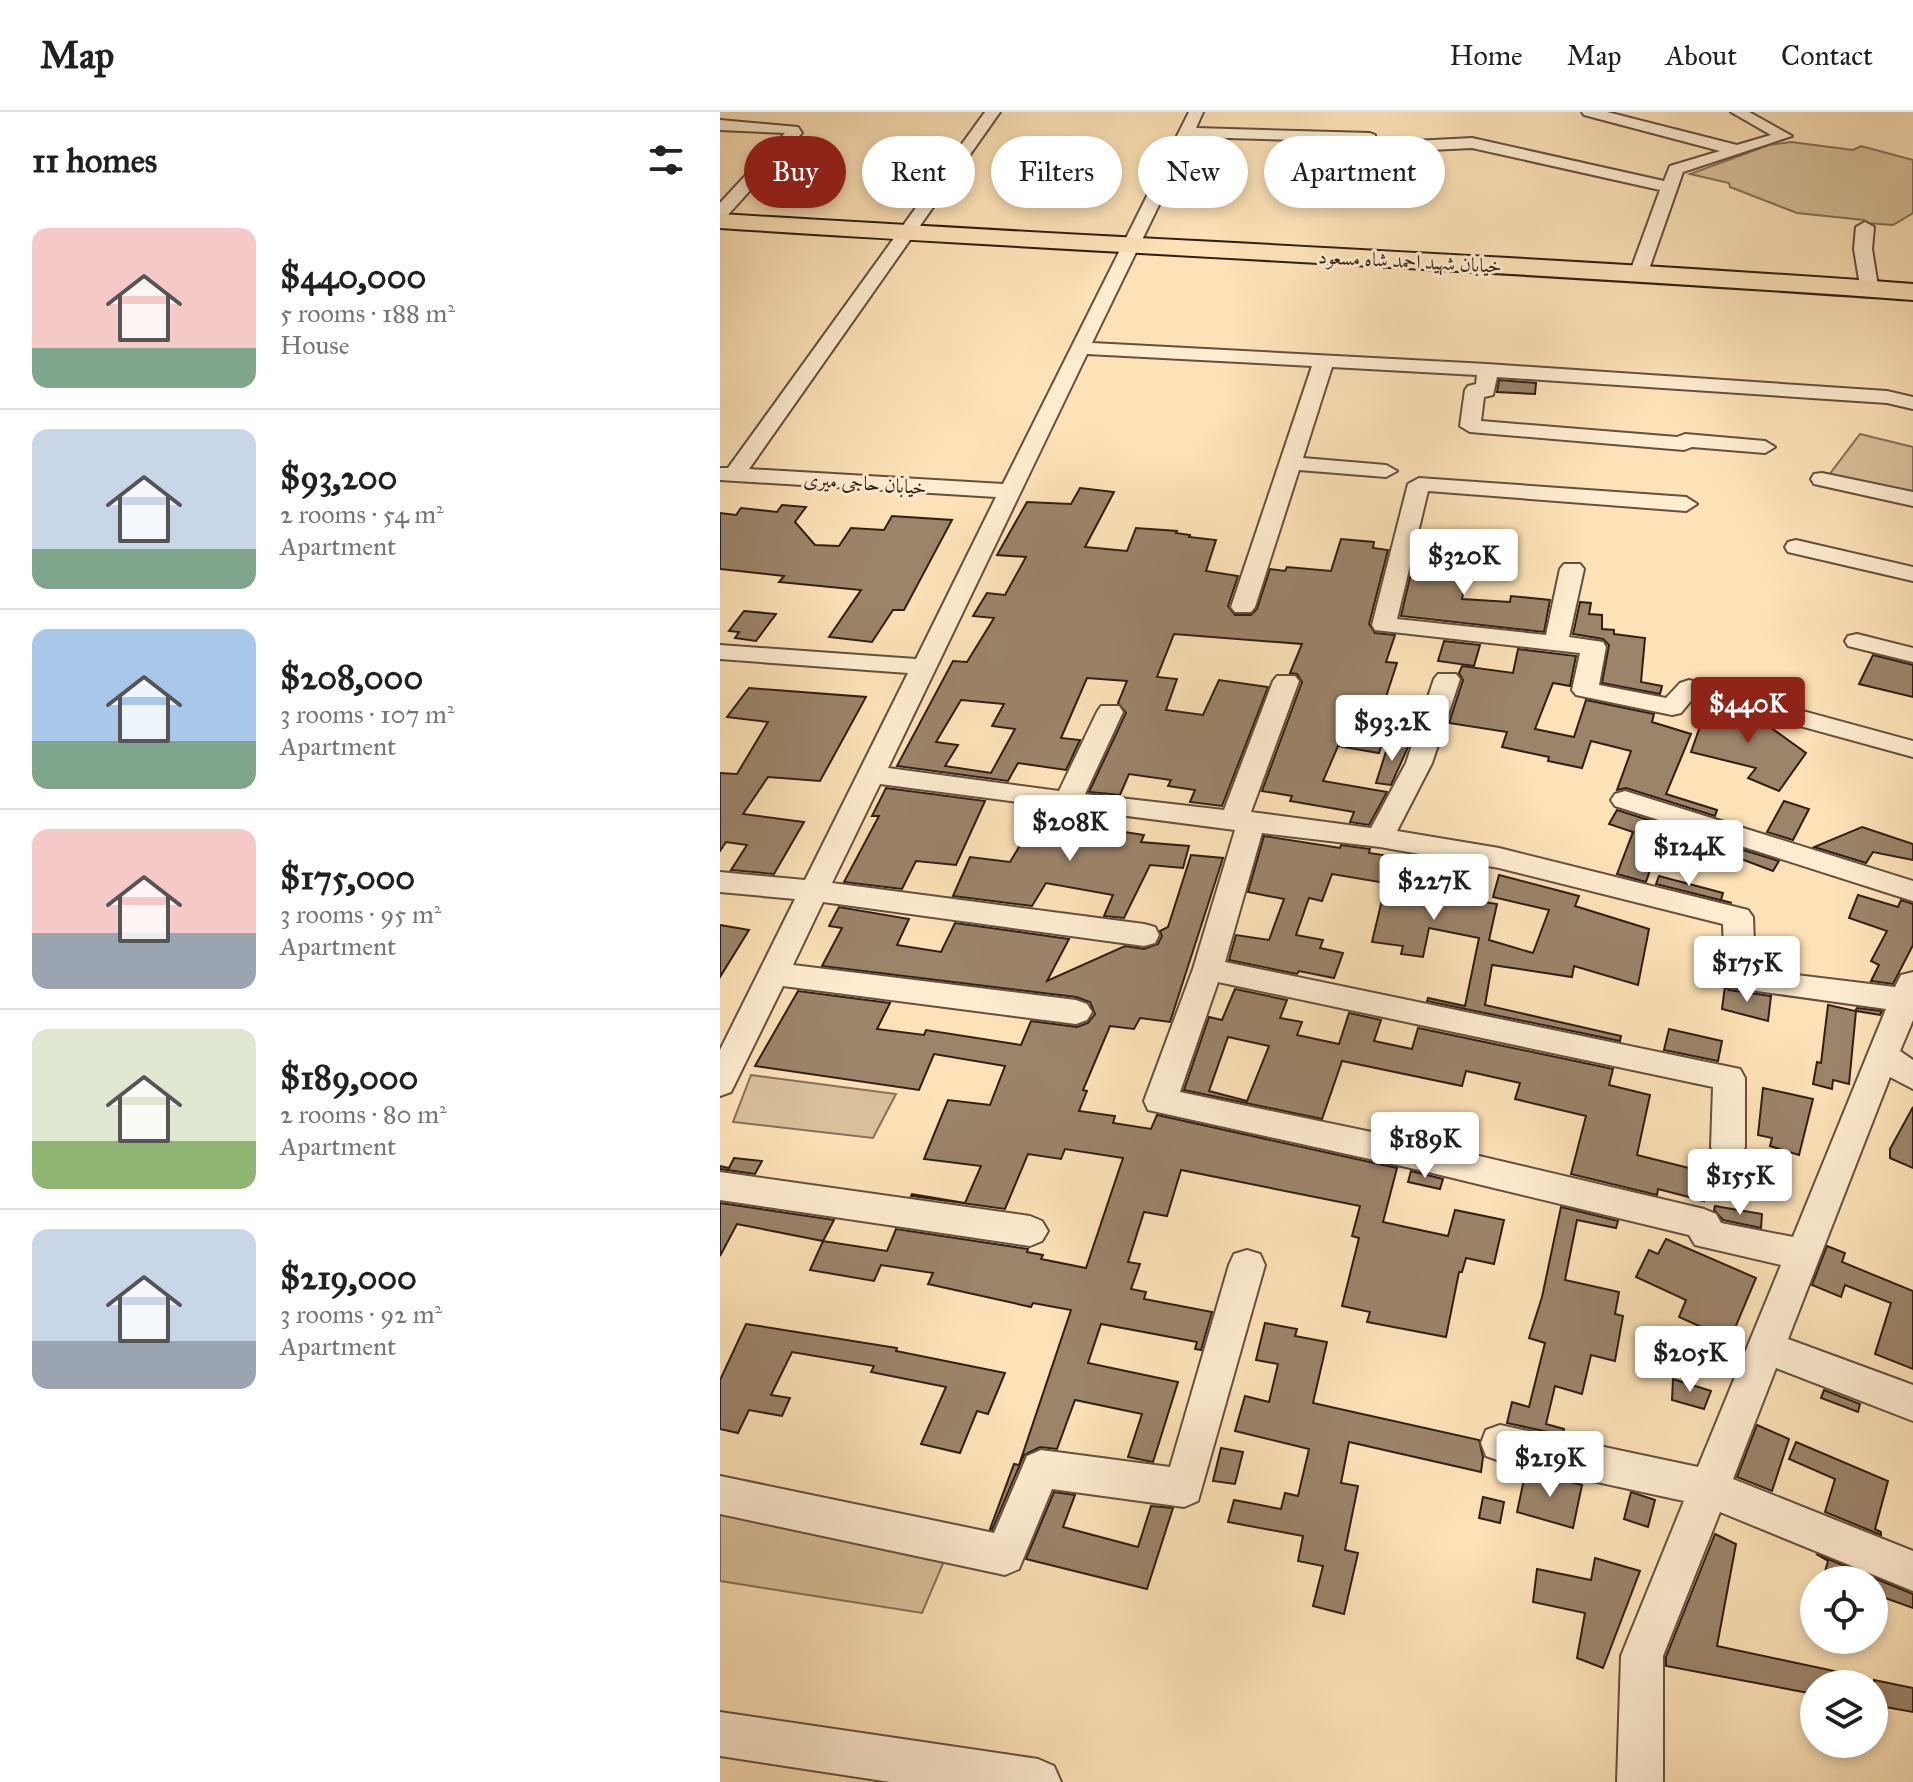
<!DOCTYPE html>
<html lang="en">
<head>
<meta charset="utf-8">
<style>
  :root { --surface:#fff; --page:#f6f6f6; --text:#202124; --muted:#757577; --line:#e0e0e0; --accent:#8f2418 }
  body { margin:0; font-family:"IM FELL Great Primer",Amiri,serif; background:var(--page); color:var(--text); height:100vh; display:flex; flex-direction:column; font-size:30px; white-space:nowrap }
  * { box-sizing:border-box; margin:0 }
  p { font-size:26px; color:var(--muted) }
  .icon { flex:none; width:44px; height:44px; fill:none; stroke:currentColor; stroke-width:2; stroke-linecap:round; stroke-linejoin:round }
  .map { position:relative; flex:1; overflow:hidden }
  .details { display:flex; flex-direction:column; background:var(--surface); width:720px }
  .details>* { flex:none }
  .banner { position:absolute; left:24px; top:24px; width:760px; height:72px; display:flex; gap:16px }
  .fabs { position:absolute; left:1080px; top:1454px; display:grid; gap:16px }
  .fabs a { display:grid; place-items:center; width:88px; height:88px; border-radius:50%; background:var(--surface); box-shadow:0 4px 12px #0003; font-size:40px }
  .price { position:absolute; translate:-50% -68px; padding:0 18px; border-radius:8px; background:#fff; color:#222; font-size:26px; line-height:52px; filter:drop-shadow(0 2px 4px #0008) }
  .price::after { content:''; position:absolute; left:50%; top:48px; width:24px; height:18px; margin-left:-12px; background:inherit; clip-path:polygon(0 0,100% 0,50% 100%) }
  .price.current { background:var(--accent); color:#fff }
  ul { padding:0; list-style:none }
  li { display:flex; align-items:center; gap:24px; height:200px; padding:0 32px }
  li+li { border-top:2px solid var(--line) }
  li span { display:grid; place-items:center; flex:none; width:224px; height:160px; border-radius:16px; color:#555 }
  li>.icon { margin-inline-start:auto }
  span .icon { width:96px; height:96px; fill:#fffc; stroke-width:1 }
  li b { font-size:34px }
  h2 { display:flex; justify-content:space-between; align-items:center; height:96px; padding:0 32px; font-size:34px }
  .pill { padding:0 28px; border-radius:36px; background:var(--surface); box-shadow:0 4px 12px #0003; font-size:28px; line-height:72px }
  .pill.current { background:var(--accent); color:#fff }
  header { display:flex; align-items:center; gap:48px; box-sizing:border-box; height:112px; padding:0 40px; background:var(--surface); border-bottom:2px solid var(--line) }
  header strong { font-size:38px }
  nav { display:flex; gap:44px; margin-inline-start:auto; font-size:28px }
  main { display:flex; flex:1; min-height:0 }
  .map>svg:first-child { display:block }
</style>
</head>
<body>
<header>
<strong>Map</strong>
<nav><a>Home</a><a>Map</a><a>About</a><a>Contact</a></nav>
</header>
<main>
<section class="details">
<h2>11 homes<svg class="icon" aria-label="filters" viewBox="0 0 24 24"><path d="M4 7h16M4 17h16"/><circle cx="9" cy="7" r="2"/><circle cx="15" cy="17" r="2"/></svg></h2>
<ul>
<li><span style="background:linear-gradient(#f6c9c9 75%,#7fa58c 0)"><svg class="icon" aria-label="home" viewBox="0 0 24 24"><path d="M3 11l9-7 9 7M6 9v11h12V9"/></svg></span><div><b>$440,000</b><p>5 rooms · 188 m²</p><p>House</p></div></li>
<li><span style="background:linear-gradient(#c9d6e8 75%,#7fa58c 0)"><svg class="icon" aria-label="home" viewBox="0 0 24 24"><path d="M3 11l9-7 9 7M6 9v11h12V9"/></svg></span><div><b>$93,200</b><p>2 rooms · 54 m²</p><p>Apartment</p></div></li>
<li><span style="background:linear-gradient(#a9c7e8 70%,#7fa58c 0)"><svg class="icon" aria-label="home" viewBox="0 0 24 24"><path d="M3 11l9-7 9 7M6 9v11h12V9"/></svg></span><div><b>$208,000</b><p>3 rooms · 107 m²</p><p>Apartment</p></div></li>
<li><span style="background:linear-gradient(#f6c9c9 65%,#9aa5b1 0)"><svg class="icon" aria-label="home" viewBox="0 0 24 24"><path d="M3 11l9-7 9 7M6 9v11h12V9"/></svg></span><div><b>$175,000</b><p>3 rooms · 95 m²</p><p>Apartment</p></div></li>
<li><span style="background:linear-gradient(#dfe7d0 70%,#8fb573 0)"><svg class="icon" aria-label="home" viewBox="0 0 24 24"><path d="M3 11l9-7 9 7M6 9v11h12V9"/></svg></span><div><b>$189,000</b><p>2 rooms · 80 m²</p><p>Apartment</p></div></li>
<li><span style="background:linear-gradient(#c9d6e8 70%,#9aa5b1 0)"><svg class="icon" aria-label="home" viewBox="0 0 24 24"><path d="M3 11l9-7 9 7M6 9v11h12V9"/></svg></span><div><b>$219,000</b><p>3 rooms · 92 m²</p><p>Apartment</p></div></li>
</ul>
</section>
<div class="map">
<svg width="1193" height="1670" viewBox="0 0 1193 1670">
  <rect width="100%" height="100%" fill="#fde2b7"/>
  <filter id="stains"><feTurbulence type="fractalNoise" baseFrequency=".0025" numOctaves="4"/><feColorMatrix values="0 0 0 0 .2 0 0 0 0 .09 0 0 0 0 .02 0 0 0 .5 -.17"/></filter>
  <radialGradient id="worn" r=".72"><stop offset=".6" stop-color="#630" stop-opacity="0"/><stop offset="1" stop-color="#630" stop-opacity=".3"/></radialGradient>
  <g fill="#dac19c" stroke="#867059" stroke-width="2">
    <path d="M1071,30l62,8 8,-4 52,14v53l-20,12 -27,-2 -2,-3 -67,-7 -67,-26 -1,-4 -39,-9 79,-29z"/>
    <path d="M1140,322l53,13v48l-84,-20z"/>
    <path d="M31,963l145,19 -23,44 -140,-16z"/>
    <path d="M0,1395l227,47 -25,59 -202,-32z"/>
  </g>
  <g fill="#9c846a" stroke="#321e16" stroke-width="2" fill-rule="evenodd">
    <path d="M779,268l37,3 -1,11 -38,-2z"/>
    <path d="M360,376l34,4 -29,55 42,4 9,-23 41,3 -1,2 14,2 -1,2 27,3 -10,31 32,5 -10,30 7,9h16l6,-6 13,-40 15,2 2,-4 44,4 10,-32 33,3 -1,6 15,2 -19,74 6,9 20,2 -9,27 11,1 -12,37 11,1 -17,52 -41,-7 -15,35 64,11 -18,33 -19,-3 4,-10 -64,-11 2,-5 -30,-5 40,-109 -5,-8 -7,-1 12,-29 -128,-10 -17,43 20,2 -11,31 37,5 16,-35 49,7 -46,119 -32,-4 5,-12 -27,-4 3,-6 -42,-6 -9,21 -31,-3 37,-79 -8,-10 9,-22 -40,-3 -26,60 19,2 -14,30 -48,-7 -10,18 -111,-15 56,-105 14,1 27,-44 -21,-2 14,-23 18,2 21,-38 -29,-2 30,-53 44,2zM241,588l43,4 -12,22 23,3 -24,44 -46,-7 13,-21 -22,-3z"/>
    <path d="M62,393l24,2 -11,15 20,23 24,1 12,-18 33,2 8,-14 60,4 -48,90h-11l-21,32 -43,-5 32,-47 -82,-8 5,-6 -64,-7v-56l16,2 5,-7 36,4z"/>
    <path d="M730,438l22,2 -10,47 48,3 1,-6 39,4 -6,32 -143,-16 15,-64 33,3z"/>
    <path d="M860,490l11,1 -2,11 13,1v14l12,1v4l31,4 -4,44 21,4 -2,8 -58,-11 7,-38 -6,-6 -30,-5z"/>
    <path d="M24,499l32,3 -20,27 -21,-3 4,-6 -10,-1z"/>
    <path d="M724,529l36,4 -6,21 -36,-5z"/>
    <path d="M798,537l58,7 -6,30 -17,-3 -18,46 39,8 12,-37 68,14 -2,8 39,12 -25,60 51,16 -2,6 -89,-28 -9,2 14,-39 -40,-10 -9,27 -34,-7 1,-4 -47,-10 5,-15 -58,-9 14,-43 -4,-7 3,-7 51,7z"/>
    <path d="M1153,543l40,10v32l-54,-13z"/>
    <path d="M29,576l117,9 -46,84 -52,-4 -25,37 61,8 -30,52 -43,-4 16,-25 -21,-3 -6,9v-78l17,1 31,-52 -41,-5z"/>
    <path d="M988,592l48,13 50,36 -27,38 -31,-13 8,-10 -65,-16z"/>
    <path d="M669,630l20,3 -18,40 -15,-2z"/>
    <path d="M166,676l99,13 -29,64 -40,-4 -14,28 -58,-7 35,-66h-7z"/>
    <path d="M1064,689l25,8 -16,31 -26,-8z"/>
    <path d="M333,697l57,8 -5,12 39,6 -3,7 48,4 -6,22 -33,-3 -26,53 -20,-2 9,-21 -67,-12 -14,23 -79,-10 17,-39 40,5 24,-40 12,2z"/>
    <path d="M897,698l91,29 -1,3 -43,-12 -17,36 4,1 -5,15 -29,-8 16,-42 -24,-8z"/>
    <path d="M1142,715l51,17v16l-40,-8 -7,11 -52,-16z"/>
    <path d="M544,724l76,12 1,-3 29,4 -1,4 73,11 -9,30 64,10 -8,36 44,13 16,-43 -56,-13 6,-22 80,21 -4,10 74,23 -11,56 -64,-19 -2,11 -80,-12 -7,40 136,31 -1,5 -193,-40 1,-3 37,8 14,-68 -50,-10 -6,29 -22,-3 2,-8 -31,-4 14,-59 -54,-9 -10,27 -13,-3 -13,37 27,5 -3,8 23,5 -9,25 -35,-7 -2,3 -68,-14 7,-25 33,5 15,-41 -36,-7z"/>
    <path d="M991,728l68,21 -6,10 -64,-24z"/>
    <path d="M471,743l32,3 -53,164 -30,-4 -6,11 -24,-3 -27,64 4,1 -8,20 36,5 -2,7 38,6 6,-14 240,53 -14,54 65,14 7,-26 49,10 -10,44 -28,-6 -4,14h-3l-13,65 -79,-15 3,-10 -28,-6 17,-68 -7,-2 8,-30 -179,-36 -14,46 -23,-4 -16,50 12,2 -9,25 15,3 -2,7 68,13 -11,38 -6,-1 2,-7 -96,-18 -13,39 90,19 -25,80 -25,-5 14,-43 -67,-14 -18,49 -17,-2 -16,8 -32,75 -2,-1 24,-65 5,1 52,-155 -38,-7 -2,4 -103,-23 5,-11 -52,-8 -7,16 -64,-11 13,-29 64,10 9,-22 132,20 -1,3 16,3 -2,4 45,9 37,-110 -58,-9 -4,10 -33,-5 -23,55 -94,-13 1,-2 53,9 16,-37 -57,-7 24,-59 42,5 15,-39 -71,-12 -15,36 -164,-24 43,-75 92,12 -13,26 47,6 2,-5 95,15 10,-24 46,6 11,-4 7,-9 -5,-12 -14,-5 -254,-31 20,-38 -13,-2 10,-19 70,12 -12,26 44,7 14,-29 114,16 -22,42 78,-35 19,3 14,-5 4,-8 -2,-5 8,-4z"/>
    <path d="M939,764l64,17 -2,7 11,3 -76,-19z"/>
    <path d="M1138,783l40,12 3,-7 12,4v41l-20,39 -22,-3 8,-16 -8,-4 16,-30 -38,-13z"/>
    <path d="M0,813l29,5 -29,47z"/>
    <path d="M1005,874l4,4 42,6 -3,25 -46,-12z"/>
    <path d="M515,877l52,11 -7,18 22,4 -5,13 42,9 10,-31 32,7 -7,21 38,8 6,-21 195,41 -4,16 41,10 -13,60 72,18 -5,28 -46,-12 -1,6 -86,-21 15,-58 -71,-17 5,-16 -54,-12 -4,15 -120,-25 -20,58 -138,-29 25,-73 13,3zM508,925l41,9 -22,55 -38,-10z"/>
    <path d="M1108,893l27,6 2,-3 25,3 -2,4 -24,-4 -7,73 -16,-4 -1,9 -19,-5 4,-22 4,1z"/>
    <path d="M949,917l53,12 -4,20 -54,-11z"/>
    <path d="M1043,976l50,11 -14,56 -29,-9 2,-8 -14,-3z"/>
    <path d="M1193,995v61l-23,-10v-9z"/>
    <path d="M704,1010l27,6 -3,11 5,1 -1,6 -32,-7z"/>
    <path d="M14,1046l28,3 -7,13 -35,-5v-3l9,2z"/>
    <path d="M691,1059l32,8 -3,10 -32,-7z"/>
    <path d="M0,1091l114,17 -11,21 -86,-17 -17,32z"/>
    <path d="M995,1094l47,8 -1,14 -38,-8 -9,-10z"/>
    <path d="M841,1095l57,14 -2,7 -39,-8 -12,60 54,12 -4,22 8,2 -8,45 -24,-6 -9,39 -27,-8 -9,38 18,5 -2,6 -55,-12 5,-21 17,5 16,-64 -16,-5 13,-41z"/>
    <path d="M946,1127l90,39 -26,62 -51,-23 7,-17 -50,-23 13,-27 9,4z"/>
    <path d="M1107,1134l18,7 -3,9 71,29v78l-38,-15 16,-51 -46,-18 -4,12 -29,-12z"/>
    <path d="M545,1211l32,6 -2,7 32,6 -14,61 166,37 4,17 -2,15 -132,-30 -8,41 17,3 -13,64 13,3 -14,61 -31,-8 10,-40 -25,-5 5,-25 -75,-14 6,-22 47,9 4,-16 13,3 11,-47 -74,-18 10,-35 24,6 9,-38 -22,-4z"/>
    <path d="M26,1212l151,24 -1,3 109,22 -17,41 -11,-3 -17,42 -39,-9 25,-57 -75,-15 3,-6 -82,-14 -21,43 19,3 -8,18 -33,-6 -11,23 -18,-4v-49z"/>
    <path d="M953,1267l38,12 -7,18 -32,-9z"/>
    <path d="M1104,1278l36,14 -2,8 -37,-14z"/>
    <path d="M1037,1313l32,14 -17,52 -35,-14z"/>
    <path d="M1076,1330l92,39 -13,48 6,3v3l-56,-23 10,-33 -46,-20z"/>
    <path d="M501,1336l22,4 -8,32 -22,-3z"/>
    <path d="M806,1358l56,15 -9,43 -56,-16z"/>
    <path d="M334,1380l21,3 -12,32 75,20 13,-41 22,2 -26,81 -121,-30z"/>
    <path d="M911,1380l24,8 -7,27 -24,-8z"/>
    <path d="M763,1385l21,5 -4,21 -21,-5z"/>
    <path d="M995,1422l21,10 -19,102 136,29 -1,9h-38v10l-148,-28v-9z"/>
    <path d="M1096,1442l53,22 -1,4h-30l-14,-5 4,-14z"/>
    <path d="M875,1446l45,13 -37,97 -26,-10 8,-45 -52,-11 4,-33 54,11z"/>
    <path d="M1154,1466l39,16v14l-39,-14z"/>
    <path d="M1154,1568l39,8v24l-39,-7z"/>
  </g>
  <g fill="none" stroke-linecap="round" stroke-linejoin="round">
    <g stroke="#654f3e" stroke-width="4">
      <g id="street">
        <path d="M265,0h15l-251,357 254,15 186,-372h14l-7,16 174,5 5,2 1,8 96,-5 192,43 6,-15 50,-15 -136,-36 -2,-3h25l130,33 34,-10 -40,-23h18l43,24 -109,36 -35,100 -9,5 -9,-5 30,-82 -188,-42 -105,5 -8,-5 2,-6 -169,-5 -100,206 395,21 400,27 26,6v12l-26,-6 -390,-26 -4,18 -9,2 -3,24 196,16 8,-3 80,7 10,6 -10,6 -73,-6 -8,3 -214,-18 -10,-6 5,-36 3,-4 8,-2 1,-9 -145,-8 -29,91 83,7 11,6 -11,6 -87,-7 -44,137 -4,5h-16l-4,-5 81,-241 -225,-12 -199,414 171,23 38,-79 4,-6h18l4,6 -38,82 139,16 49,-129 4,-5h18l4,5 -48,131 120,16 35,-65 28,-84 4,-5h18l4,5 -28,84 -35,68 102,17 249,62 5,7 2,53 140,17 6,-12 12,-3v48l-13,31 13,9v29l-23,-12 -102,262 125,46v36l-137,-53 -43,111 180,72v40l-193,-79 -57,144v126h-46l4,-126 63,-155 -184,-40 -14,-5 -5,-13 5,-13 14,-5 198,42 83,-202 -86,-20 -6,-10 -265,-64 -276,-61 -4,-9 49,-132 42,-139 -355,-46 -48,99 312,41 11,3 4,8 -4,8 -11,3 -321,-44 -30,63 283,35 11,4 5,8 -5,8 -11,4 -293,-38 -52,106 -11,4v-46l75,-151 -75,-7v-20l85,8 103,-207 -188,-14v-14l196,14 80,-162 -276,-17v-12h8zM542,721l118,14 119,21 224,56 2,55 4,8 157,22 -93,228 -72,-14 -5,-9 -12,-5 -280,-66 -244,-51 38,-110 495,105 -2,60 5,10 12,4 12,-4 5,-10v-69l-5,-9 -515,-107z"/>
        <path d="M0,8l78,7 4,6 -76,84 -6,1v-15l65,-70 -65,-3z"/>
        <path d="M1145,110l9,5 -2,22 6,37 -9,5 -9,-5 -6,-37 2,-22z"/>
        <path d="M1102,361l91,19v14l-99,-22 -3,-5 3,-5z"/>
        <path d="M699,366l267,19 11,7 -11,7 -258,-20 -31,128 149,16 14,-66 4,-5h16l4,5 -15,68 34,5 3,5 -7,38 67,13 14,-15 9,-3 224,61v16l-219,-60 -13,16 -9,2 -96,-20 -4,-5 8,-37 -205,-23 -3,-5 36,-141z"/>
        <path d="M1076,428l117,27v14l-125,-29 -3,-5 3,-5z"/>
        <path d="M1137,522l56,14v14l-65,-16 -3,-5 3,-5z"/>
        <path d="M905,679l288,90v20l-298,-95 -4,-6 4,-6z"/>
        <path d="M0,1060l310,44 12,5 6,10 -6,10 -12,5 -310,-46z"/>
        <path d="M527,1138l13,4 5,11 -67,236 -14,6 -132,-18 -33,80 -14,6 -285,-61v-38l274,57 33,-77 14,-6 129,17 59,-202 5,-11z"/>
        <path d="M0,1600l318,47 16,7 7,16h-171l-170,-26z"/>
      </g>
    </g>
    <g stroke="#321e16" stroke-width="4">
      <path id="primary" d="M0,102c398,25 796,41 1193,70v16c-397,-29 -795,-46 -1193,-72z"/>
    </g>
    <use href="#street" fill="#feecd0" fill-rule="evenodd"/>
    <use href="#primary" fill="#fde2b7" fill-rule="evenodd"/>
  </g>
  <g text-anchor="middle" stroke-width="6" stroke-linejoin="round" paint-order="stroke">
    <g font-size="20" fill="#321e16" stroke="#feecd0">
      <text transform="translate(690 149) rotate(3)" y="7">خیابان شهید احمد شاه مسعود</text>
      <text transform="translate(145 371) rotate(4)" y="7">خیابان حاجی میری</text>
    </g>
  </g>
  <rect width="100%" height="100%" filter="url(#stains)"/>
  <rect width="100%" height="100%" fill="url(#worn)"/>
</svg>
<div class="fabs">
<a><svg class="icon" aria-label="locate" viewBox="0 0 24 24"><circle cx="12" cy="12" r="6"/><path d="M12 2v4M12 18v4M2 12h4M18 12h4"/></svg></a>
<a><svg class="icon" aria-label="layers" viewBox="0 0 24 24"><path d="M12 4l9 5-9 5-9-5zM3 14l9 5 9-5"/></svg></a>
</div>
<b class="price" style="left:744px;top:485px">$320K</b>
<b class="price current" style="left:1028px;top:633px">$440K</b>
<b class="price" style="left:672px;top:651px">$93.2K</b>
<b class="price" style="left:350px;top:751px">$208K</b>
<b class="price" style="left:969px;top:776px">$124K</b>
<b class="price" style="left:714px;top:810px">$227K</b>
<b class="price" style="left:1027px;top:892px">$175K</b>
<b class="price" style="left:705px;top:1068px">$189K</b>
<b class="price" style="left:1020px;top:1105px">$155K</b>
<b class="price" style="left:970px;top:1282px">$205K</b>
<b class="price" style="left:830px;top:1387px">$219K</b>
<div class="banner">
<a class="pill current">Buy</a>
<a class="pill">Rent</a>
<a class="pill">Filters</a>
<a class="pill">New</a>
<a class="pill">Apartment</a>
</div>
</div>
</main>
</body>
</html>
